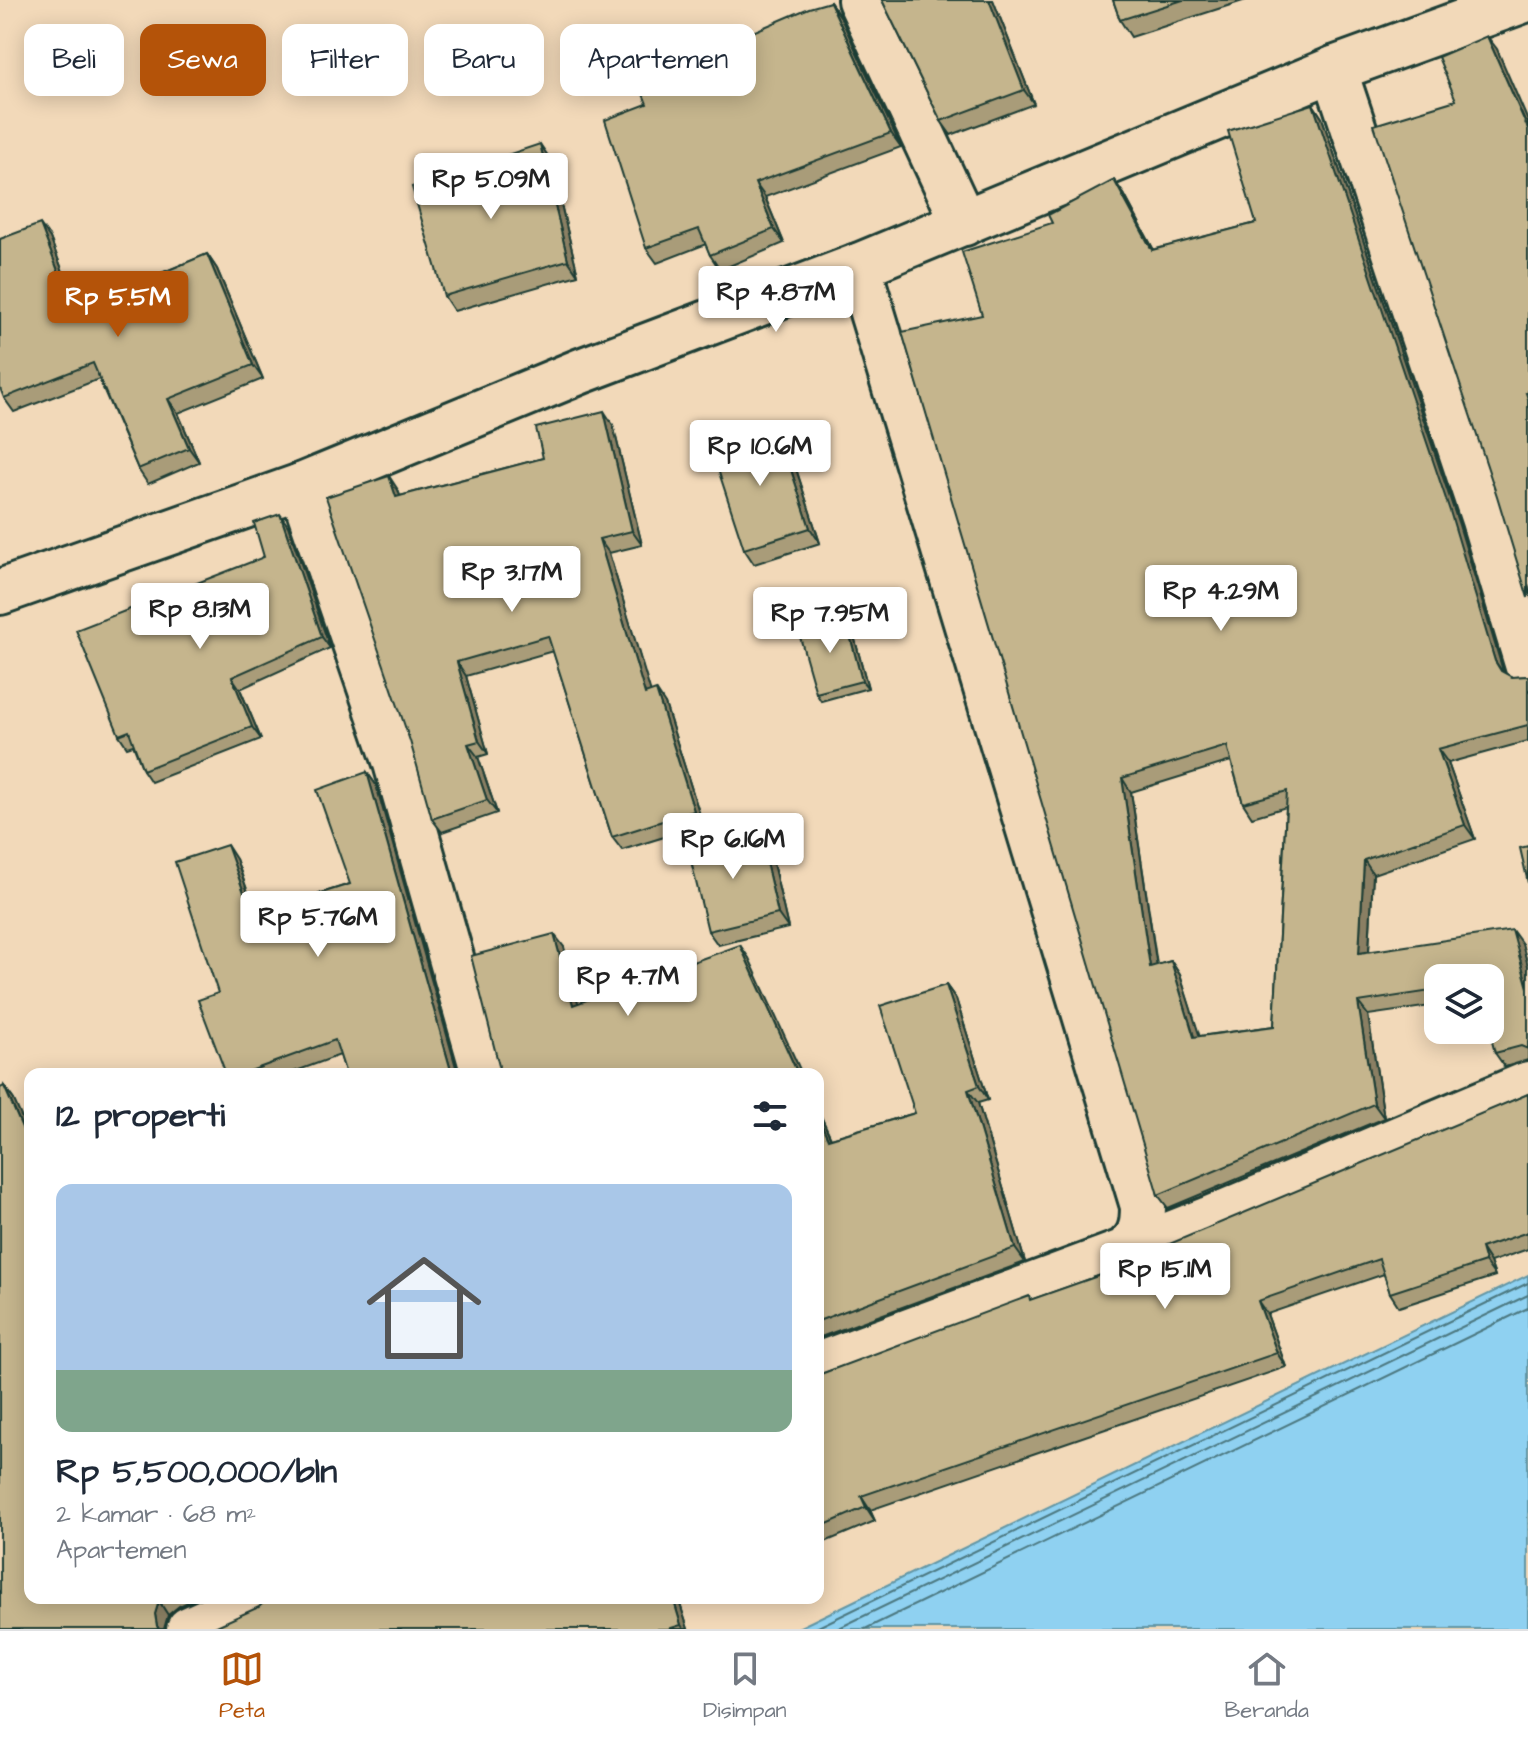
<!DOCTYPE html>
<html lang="id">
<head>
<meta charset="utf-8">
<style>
  :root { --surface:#fff; --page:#f6f6f7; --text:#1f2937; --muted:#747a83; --line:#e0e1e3; --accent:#b45309 }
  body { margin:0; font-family:"Architects Daughter",sans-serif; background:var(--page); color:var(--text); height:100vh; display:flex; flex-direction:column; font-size:30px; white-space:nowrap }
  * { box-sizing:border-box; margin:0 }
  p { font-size:26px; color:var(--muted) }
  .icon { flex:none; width:44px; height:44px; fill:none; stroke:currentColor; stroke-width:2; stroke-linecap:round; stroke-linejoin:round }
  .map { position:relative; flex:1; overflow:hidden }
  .sheet { position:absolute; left:24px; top:1068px; width:800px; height:536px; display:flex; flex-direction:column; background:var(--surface); border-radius:16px; box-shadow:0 4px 20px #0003 }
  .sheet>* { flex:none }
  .top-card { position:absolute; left:24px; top:24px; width:800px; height:72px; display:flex; gap:16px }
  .controls { position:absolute; left:1424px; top:964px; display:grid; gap:16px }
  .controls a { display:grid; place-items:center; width:80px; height:80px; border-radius:16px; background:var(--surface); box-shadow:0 4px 20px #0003; font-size:40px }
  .price { position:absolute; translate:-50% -68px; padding:0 18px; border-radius:8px; background:#fff; color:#222; font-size:26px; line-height:52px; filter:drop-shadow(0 2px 4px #0008) }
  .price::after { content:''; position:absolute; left:50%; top:48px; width:24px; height:18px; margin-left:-12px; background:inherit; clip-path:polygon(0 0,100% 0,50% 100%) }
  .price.selected { background:var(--accent); color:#fff }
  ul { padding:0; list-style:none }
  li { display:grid; align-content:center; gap:16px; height:424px; padding:0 32px }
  li span { display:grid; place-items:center; height:248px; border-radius:16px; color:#555 }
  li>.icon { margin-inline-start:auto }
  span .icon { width:144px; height:144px; fill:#fffc; stroke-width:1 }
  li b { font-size:34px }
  h2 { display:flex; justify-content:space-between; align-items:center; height:96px; padding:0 32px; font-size:34px }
  .tag { padding:0 28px; border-radius:16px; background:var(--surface); box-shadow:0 4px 20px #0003; font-size:28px; line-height:72px }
  .tag.selected { background:var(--accent); color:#fff }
  .tabs { display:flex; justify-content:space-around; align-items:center; height:112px; border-top:2px solid var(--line); background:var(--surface); font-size:22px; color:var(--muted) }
  .tabs a { display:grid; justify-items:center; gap:4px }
  .tabs .selected { color:var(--accent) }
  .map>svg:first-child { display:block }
</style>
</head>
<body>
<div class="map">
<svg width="1528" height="1629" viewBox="0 0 1528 1629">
  <rect width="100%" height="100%" fill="#f2d9b9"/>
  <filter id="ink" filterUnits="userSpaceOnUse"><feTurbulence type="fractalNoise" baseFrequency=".0125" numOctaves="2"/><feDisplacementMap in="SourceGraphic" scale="16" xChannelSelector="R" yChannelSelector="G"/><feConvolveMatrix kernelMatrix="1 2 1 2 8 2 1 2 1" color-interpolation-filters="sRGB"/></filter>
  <g filter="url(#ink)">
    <path fill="#8fd1f1" stroke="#6296a5" stroke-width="2" d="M1528,1275v354h-732z"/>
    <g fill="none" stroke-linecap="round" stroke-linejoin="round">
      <g stroke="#4c7880" stroke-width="2">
        <path d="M814,1629l714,-346"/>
        <path d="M837,1629l691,-334"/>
        <path d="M865,1629l663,-321"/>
      </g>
      <g stroke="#1f3d34" stroke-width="50">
        <g id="minor">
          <path d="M860,0l104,223"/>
          <path d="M1334,69l149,448 45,150"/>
          <path d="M301,486l95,277 88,311"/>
          <path d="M0,592l301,-106 280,-115 277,-105 476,-197 190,-69"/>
          <path d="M1137,1241l19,-1 53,-21 319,-135"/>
          <path d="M818,1365l305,-113c17,-13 20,-24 20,-46l-285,-940"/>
          <path d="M189,1629l69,-31"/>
        </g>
      </g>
      <use href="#minor" stroke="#f2d9b9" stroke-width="44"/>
    </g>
    <g fill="#a99c79" stroke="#1f3d34" stroke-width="2" fill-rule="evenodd">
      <path d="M882,0h111l41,104 -83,31 -10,-14z"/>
      <path d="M1113,0h133l-115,37 -11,-17z"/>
      <path d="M830,2l10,14 61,131 -136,50 19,46 -64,27 -10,-15 -4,-11 -49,19 -11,-15 1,-144 54,-59 3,8z"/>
      <path d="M1313,104l9,14 137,407 45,148 8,4 16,-1v65l-80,22 27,76 -102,35 -4,78 153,-8 6,22v94l-23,7 -10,-14 -5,-75h-52v27l-70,10 16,103 -216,90 -10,-13 -176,-880 70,-92 72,-29 30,56 102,-27zM1231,761l12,42 9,14 34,-10 -12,219 -75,10 -19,-61 -9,-14 -14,4 -26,-173z"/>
      <path d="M550,159l28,116 -124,36 -10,-15z"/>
      <path d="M50,238l27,70 130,-54 10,15 46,110 -85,34 21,49 -51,22 -10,-15 -39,-90 -85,33 -10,-14z"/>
      <path d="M613,425l29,120 -33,8 41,139 15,12 38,121 -81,25 -10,-13 -59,-186 -87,25 22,78 -10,3 19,56 -55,19 -10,-13 -34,-329 2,6 143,-38z"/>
      <path d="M787,441l33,102 -66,21 -10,-15z"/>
      <path d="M288,526l42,122 -90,41 21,50 -110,43 -8,-12 -10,-25 -6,2 -8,-12z"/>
      <path d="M851,625l17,63 -47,13 -5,-8z"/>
      <path d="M367,772l9,13 82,289h-112l-6,-19 -52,19h-62l-8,-81 18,-134 20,55 94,-30z"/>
      <path d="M759,832l10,14 19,82 -70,17 -10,-14z"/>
      <path d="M946,985l10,14 32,101 -10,3 47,159 -207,76v-228l13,28 84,-25z"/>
      <path d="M4,1086l10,14 16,498h167l-18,8 -11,9 -4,14h-164z"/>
      <path d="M1528,1094v155l-38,13 5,14 -96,31 -9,-14 -6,-19 -117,40 19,53 -416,143 5,11 -57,24v-170l351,-124z"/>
      <path d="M678,1598l10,31h-478z"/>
    </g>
    <g fill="#8a7f63" stroke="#1f3d34" stroke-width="2">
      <path d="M989,0h4l41,104 -10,-14z"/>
      <path d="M830,2l10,14 61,131 -10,-14z"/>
      <path d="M691,31l10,14 10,24 -10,-15z"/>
      <path d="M1487,36l10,13 31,72v8z"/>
      <path d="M1313,104l9,14 137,407 45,149 -9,-13z"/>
      <path d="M540,144l10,15 28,116 -10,-15z"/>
      <path d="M1114,180l10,14 37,70 -9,-14z"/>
      <path d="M755,183l10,14 19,46 -10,-14z"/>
      <path d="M40,224l10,14 33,86 -10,-14z"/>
      <path d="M207,254l10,15 46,110 -10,-14z"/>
      <path d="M168,399l10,14 21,49 -10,-14z"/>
      <path d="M604,411l9,14 29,120 -10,-14z"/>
      <path d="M777,427l10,14 33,102 -10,-15z"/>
      <path d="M389,476l9,14 7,21 -9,-14z"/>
      <path d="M280,514l8,12 42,122 -8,-11z"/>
      <path d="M599,539l10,14 46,154 -10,-13z"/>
      <path d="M845,617l6,8 17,63 -6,-7z"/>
      <path d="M457,662l9,14 22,78 -9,-13z"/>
      <path d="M232,677l8,12 21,50 -9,-12z"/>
      <path d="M656,690l9,14 38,121 -9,-14z"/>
      <path d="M468,744l10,13 19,56 -10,-13z"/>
      <path d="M1438,749l10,14 27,76 -10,-14z"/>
      <path d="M367,772l9,13 82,289h-4l-4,-7z"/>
      <path d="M1122,778l9,14 28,189 -9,-14z"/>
      <path d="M759,832l10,14 19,82 -10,-14z"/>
      <path d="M227,845l9,14 25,70 -9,-14z"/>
      <path d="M1364,860l9,14 -5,93 -9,-14z"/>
      <path d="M1512,930l10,14 6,22v22z"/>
      <path d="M554,934l10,13 18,71 -9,-13z"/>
      <path d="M740,945l9,13 53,116h-4z"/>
      <path d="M1171,961l9,14 24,75 -10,-13z"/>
      <path d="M946,985l10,14 32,101 -9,-14z"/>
      <path d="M1358,1002l10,13 16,103 -10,-14z"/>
      <path d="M4,1086l10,14 16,37v9z"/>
      <path d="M968,1090l10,13 47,159 -10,-14z"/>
      <path d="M818,1110l19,42 -9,-13 -10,-22z"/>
      <path d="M1481,1248l9,14 5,14 -10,-14z"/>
      <path d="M1258,1301l9,13 19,53 -9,-14z"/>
      <path d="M861,1496l9,14 5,11 -9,-14z"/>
      <path d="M673,1598h5l10,31h-4l-3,-4z"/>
      <path d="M159,1601l9,14 -4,14h-5l-2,-3 -2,-12z"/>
    </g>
    <g fill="#c5b58d" stroke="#1f3d34" stroke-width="2" fill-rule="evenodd">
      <path d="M882,0h107l35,90 -83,31z"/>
      <path d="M1113,0h70l-63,20z"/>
      <path d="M830,2l61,131 -136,50 19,46 -64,26 -11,-26 -53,19 -41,-128 42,-16 -19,-47 63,-26 10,23 108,-46z"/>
      <path d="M1487,36l41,93v264h-2l2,6v199l-31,-102 -123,-371 82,-25 -18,-43z"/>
      <path d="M1313,104l137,407 45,150 6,10 11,6 16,-1v49l-90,24 27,76 -101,35 -5,93 153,-23 16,58v61l-7,-3 -26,7 -6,-23 1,-52h-52v12l-80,12 16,102 -216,91 -256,-863 80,-17 -20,-63 90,-29 -4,-8 66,-35 38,70 104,-27 -28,-92zM1227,746l16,57 44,-12 -13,235 -80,11 -23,-76 -21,6 -28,-189z"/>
      <path d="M540,144l28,116 -124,36 -32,-109z"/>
      <path d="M40,224l33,86 134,-56 46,111 -85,34 21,49 -51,21 -45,-106 -89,35 -4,-10v-149z"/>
      <path d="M604,411l28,120 -33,8 46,155 11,-4 38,121 -82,26 -64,-201 -91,26 22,79 -11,3 19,56 -55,19 -22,-78 -84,-244 63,-21 7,21 147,-39 -7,-30z"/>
      <path d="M777,427l33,101 -66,21 -33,-101z"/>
      <path d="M280,514l42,123 -90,40 20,50 -109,43 -14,-39 -10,4 -43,-105 188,-73 -10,-34z"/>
      <path d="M845,617l17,64 -46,12 -18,-63z"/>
      <path d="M367,772l83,295 4,7h-108l-11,-34 -93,34h-16l-28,-74 20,-7 -43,-131 52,-17 25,70 98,-31 -33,-94z"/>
      <path d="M759,832l19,82 -70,17 -20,-82z"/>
      <path d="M1528,846v37l-8,-35z"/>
      <path d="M554,934l19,71 167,-60 58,129h-304l5,-8 -28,-110z"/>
      <path d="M946,985l33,101 -11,4 47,158 -197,73v-204l10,22 87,-26 -35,-107z"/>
      <path d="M4,1086l26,60v452h133l-4,3 -4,13 2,12 2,3h-159v-541z"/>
      <path d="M1528,1094v138l-47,16 4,14 -95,31 -11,-34 -121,42 19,52 -416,143 5,11 -48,21v-153l211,-79 1,4 139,-49 -2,-6z"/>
      <path d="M268,1598h405l8,27 -13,4h-458l49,-22z"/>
    </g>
  </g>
</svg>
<div class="controls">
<a><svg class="icon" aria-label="layers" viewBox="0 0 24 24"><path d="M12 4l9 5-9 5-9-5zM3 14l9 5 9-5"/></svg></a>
</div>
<b class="price" style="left:491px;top:221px">Rp 5.09M</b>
<b class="price" style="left:776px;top:334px">Rp 4.87M</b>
<b class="price selected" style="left:118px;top:339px">Rp 5.5M</b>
<b class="price" style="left:760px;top:488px">Rp 10.6M</b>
<b class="price" style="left:512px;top:614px">Rp 3.17M</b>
<b class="price" style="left:1221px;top:633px">Rp 4.29M</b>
<b class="price" style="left:200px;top:651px">Rp 8.13M</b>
<b class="price" style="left:830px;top:655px">Rp 7.95M</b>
<b class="price" style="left:733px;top:881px">Rp 6.16M</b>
<b class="price" style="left:318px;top:959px">Rp 5.76M</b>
<b class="price" style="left:628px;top:1018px">Rp 4.7M</b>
<b class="price" style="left:1165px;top:1311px">Rp 15.1M</b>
<div class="top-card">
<a class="tag">Beli</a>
<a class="tag selected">Sewa</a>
<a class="tag">Filter</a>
<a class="tag">Baru</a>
<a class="tag">Apartemen</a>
</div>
<section class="sheet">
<h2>12 properti<svg class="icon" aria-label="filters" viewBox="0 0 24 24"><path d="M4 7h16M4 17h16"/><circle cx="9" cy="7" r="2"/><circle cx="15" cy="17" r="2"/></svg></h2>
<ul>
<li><span style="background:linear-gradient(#a9c7e8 75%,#7fa58c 0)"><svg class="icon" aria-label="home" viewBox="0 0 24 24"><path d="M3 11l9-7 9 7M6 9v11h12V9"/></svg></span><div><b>Rp 5,500,000/bln</b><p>2 kamar · 68 m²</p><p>Apartemen</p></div></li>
</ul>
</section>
</div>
<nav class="tabs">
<a class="selected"><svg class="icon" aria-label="map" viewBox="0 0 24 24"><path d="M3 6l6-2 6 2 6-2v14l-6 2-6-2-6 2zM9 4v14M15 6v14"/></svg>Peta</a>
<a><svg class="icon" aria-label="saved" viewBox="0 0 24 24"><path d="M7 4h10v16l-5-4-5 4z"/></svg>Disimpan</a>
<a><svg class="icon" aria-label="home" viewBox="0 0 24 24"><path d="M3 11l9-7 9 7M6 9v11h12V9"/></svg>Beranda</a>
</nav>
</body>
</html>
